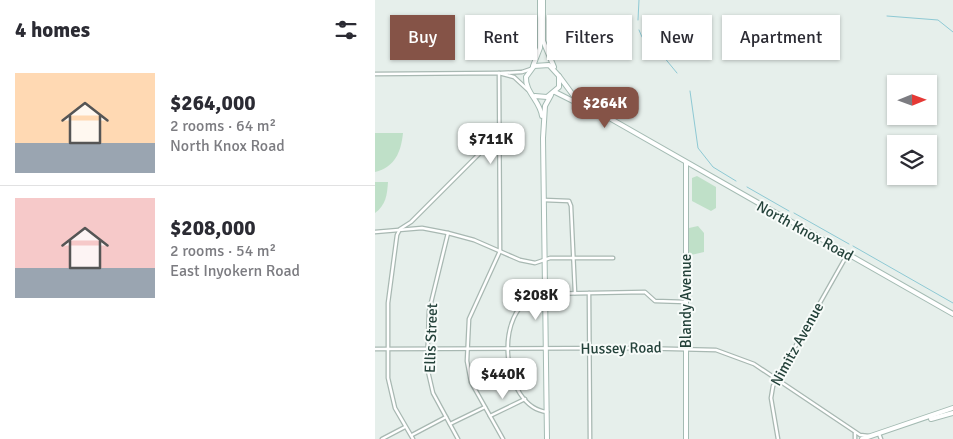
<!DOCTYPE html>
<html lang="en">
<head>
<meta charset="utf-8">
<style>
  :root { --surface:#fff; --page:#f7f7f7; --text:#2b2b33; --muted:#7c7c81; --line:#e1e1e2; --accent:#855347 }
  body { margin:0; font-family:Signika,sans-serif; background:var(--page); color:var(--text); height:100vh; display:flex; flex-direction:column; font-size:19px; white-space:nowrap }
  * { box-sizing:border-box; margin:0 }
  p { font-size:16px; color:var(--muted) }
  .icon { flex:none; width:28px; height:28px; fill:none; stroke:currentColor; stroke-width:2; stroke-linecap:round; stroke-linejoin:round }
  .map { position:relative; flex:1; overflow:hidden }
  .sheet { display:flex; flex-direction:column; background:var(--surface); width:375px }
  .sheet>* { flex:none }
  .top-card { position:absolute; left:15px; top:15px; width:475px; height:45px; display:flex; gap:10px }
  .needle { width:32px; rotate:89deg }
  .tools { position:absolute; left:512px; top:75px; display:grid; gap:10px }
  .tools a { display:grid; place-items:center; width:50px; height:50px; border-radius:0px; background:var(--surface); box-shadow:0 1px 4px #0004; font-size:25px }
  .price { position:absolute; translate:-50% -42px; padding:0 11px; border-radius:10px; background:#fff; color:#222; font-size:16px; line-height:32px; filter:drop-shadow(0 1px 2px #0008) }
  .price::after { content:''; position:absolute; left:50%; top:30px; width:15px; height:11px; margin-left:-8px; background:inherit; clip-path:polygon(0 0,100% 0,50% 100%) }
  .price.on { background:var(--accent); color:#fff }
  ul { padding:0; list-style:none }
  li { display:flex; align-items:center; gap:15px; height:125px; padding:0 15px }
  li+li { border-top:1px solid var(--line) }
  li span { display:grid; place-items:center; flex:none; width:140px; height:100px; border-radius:0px; color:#555 }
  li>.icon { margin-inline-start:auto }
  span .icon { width:60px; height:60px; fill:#fffc; stroke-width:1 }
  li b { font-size:21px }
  h2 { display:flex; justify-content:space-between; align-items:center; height:60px; padding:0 15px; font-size:21px }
  .tag { padding:0 18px; border-radius:0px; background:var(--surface); box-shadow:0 1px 4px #0004; font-size:18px; line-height:45px }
  .tag.on { background:var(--accent); color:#fff }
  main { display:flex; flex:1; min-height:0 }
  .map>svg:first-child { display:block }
</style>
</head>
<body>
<main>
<section class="sheet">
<h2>4 homes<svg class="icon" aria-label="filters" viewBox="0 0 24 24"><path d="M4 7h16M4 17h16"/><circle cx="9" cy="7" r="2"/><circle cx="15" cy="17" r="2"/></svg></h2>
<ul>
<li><span style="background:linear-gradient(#ffd9b3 70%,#9aa5b1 0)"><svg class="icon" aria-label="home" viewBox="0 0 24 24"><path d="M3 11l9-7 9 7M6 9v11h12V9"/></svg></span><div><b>$264,000</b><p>2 rooms · 64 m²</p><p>North Knox Road</p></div></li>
<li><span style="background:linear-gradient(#f6c9c9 70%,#9aa5b1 0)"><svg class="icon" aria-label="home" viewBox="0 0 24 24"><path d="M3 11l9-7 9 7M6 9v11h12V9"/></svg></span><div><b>$208,000</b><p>2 rooms · 54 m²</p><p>East Inyokern Road</p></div></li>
</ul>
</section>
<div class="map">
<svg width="578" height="439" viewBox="0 0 578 439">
  <rect width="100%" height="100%" fill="#e6efeb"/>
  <g fill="#bfe0c8">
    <path d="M0,133h28c-2,19 -8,34 -28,39z"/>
    <path d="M322,176l19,11v21l-5,3 -19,-10v-23z"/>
    <path d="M0,182h13c-1,13 -2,23 -13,31z"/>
    <path d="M323,226l6,7v19l-13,3 -2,-3v-24z"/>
  </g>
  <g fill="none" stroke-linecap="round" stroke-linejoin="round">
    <g stroke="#8ec9d4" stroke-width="1">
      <path d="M512,16l51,4 15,12"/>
      <path d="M263,20l1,-20"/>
      <path d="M264,30l3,7"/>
      <path d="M276,45l12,11 14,17"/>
      <path d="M315,91l8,57 15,19 23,14"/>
      <path d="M372,187l42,24"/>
      <path d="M419,213l55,31"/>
      <path d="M478,246l100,57"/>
    </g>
    <g stroke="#a8b8b2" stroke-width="5">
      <g id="street">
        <path d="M124,73l1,178 -31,68 -2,42 4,21 32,57"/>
        <path d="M126,73l21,-1 9,-3"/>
        <path d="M0,74l124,-1 15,4 14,13"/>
        <path d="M169,200l25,1 2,5 4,87"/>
        <path d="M0,232l47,-4 26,5 26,7 46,20 15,3 15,-5h63"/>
        <path d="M73,233l-19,78 -2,56 6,26 25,46"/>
        <path d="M214,293l1,146"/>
        <path d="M0,349l259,-1 82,2 38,14 106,71 9,1"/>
        <path d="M172,412c-45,-5 -56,-103 -8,-118l106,-2 10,9 31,1"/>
        <path d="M115,416l35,-17"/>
        <path d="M75,424l35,-17"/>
        <path d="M480,433v6"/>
        <path d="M504,434l2,5"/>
        <path d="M37,435l34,-18"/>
        <path d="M7,439l23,-12"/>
        <path d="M38,439l-18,-31 -7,-30v-75l9,-68 3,-6 11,-7 77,-77 12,-7"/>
        <path d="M403,439l-7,-41 2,-12 74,-131"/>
      </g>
    </g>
    <g stroke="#a4bbb3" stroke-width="6">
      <g id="secondary">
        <path d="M168,0v41l11,26"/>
        <path d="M158,66l7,-18v-48"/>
        <path d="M184,76l17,23 377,215"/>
        <path d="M180,92l36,18"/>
        <path d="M160,96l12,1 12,-10v-11l-10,-11 -15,1 -8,11c-1,15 14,24 16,39"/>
        <path d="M311,163v276"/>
        <path d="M556,419l22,-6"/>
        <path d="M172,439l-4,-301 2,-32 6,-11"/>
        <path d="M487,439l91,-31"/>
      </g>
    </g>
    <use href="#street" stroke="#fff" stroke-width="2.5"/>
    <use href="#secondary" stroke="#fff" stroke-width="4"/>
  </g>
  <g text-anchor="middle" stroke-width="4" stroke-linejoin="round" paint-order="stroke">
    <g font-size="15" fill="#24423a" stroke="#f7fbf9">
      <text transform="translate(430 231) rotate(29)" y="5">North Knox Road</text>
      <text transform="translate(311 301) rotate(-90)" y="5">Blandy Avenue</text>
      <text transform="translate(56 338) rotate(-88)" y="5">Ellis Street</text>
      <text transform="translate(422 344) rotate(-61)" y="5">Nimitz Avenue</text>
      <text transform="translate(246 348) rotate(-1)" y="5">Hussey Road</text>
    </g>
  </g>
</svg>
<div class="tools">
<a><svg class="needle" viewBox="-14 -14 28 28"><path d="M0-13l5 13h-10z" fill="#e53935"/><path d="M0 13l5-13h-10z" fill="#7c7c81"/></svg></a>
<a><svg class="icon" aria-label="layers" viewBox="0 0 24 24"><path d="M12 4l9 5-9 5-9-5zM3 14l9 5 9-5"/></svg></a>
</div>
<b class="price on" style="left:230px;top:129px">$264K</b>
<b class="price" style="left:116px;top:165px">$711K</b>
<b class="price" style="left:161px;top:321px">$208K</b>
<b class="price" style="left:128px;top:400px">$440K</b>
<div class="top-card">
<a class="tag on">Buy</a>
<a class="tag">Rent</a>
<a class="tag">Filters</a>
<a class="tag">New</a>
<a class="tag">Apartment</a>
</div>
</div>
</main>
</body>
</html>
